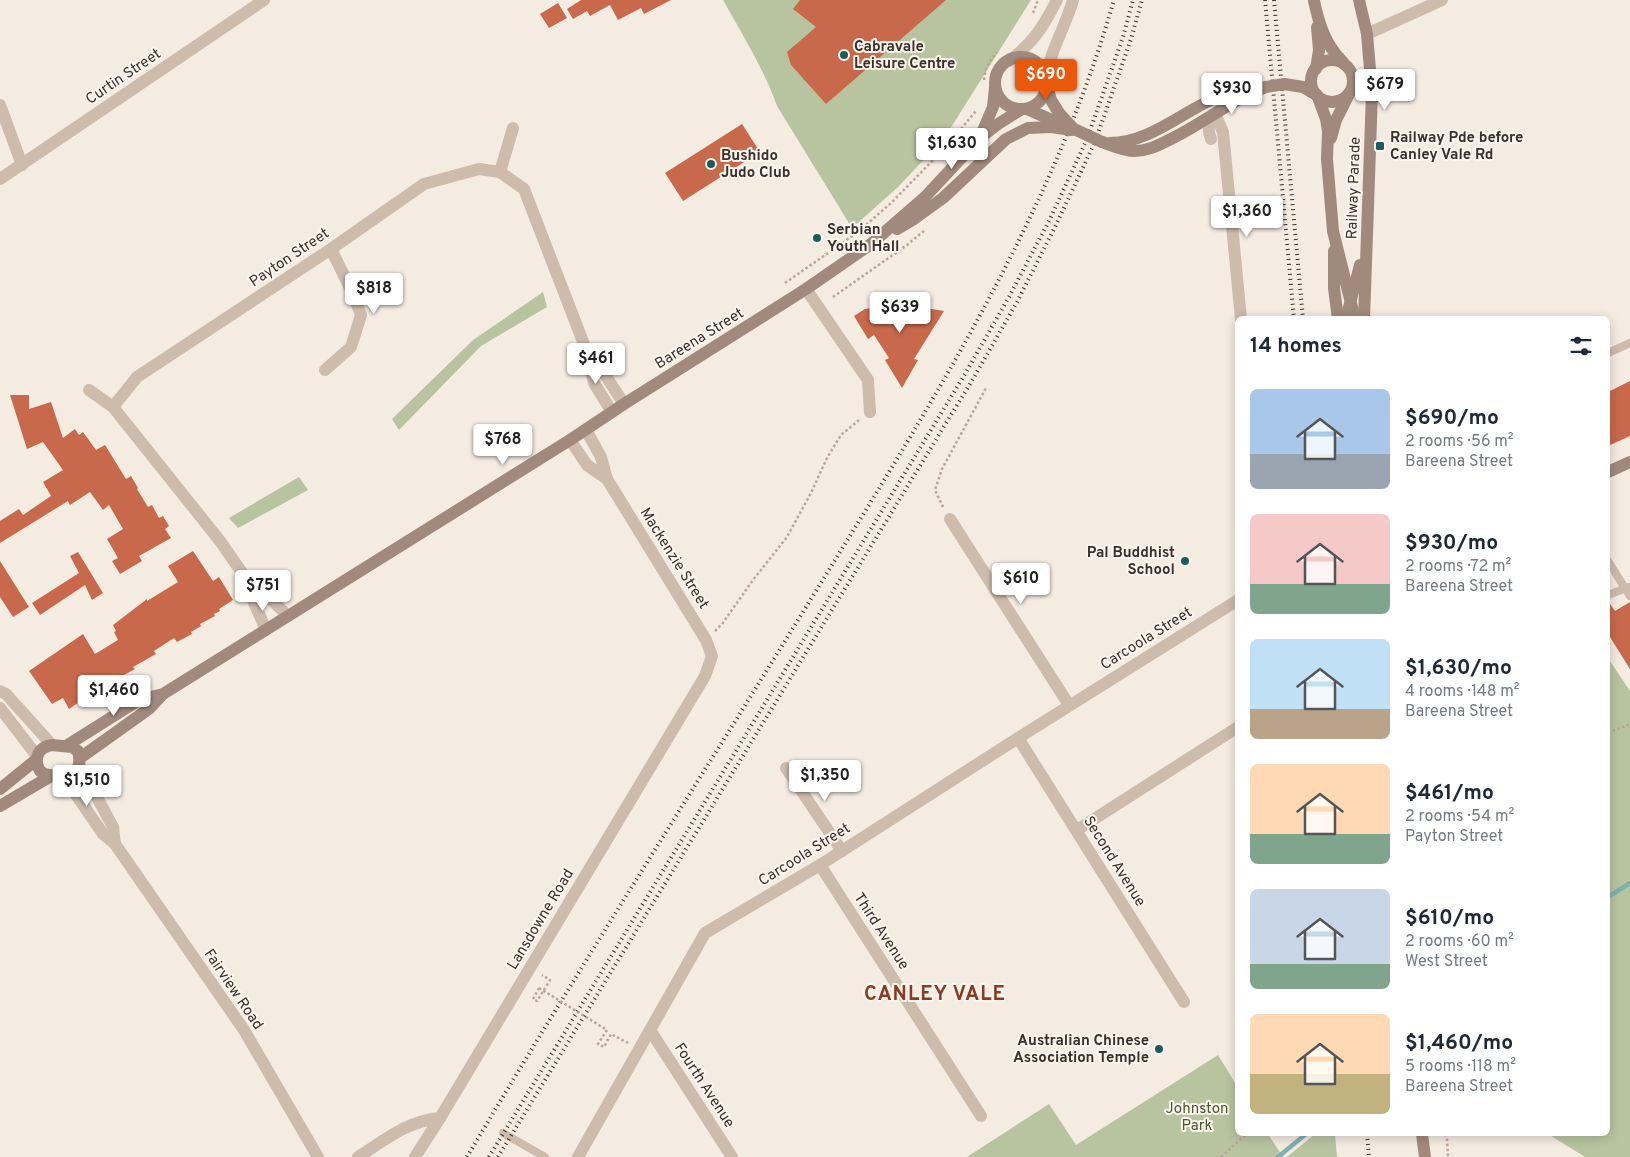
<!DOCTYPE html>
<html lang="en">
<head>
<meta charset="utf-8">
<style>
  :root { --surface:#fff; --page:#f2f2f3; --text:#1f2937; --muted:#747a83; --accent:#ea580c }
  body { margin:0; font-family:Overpass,sans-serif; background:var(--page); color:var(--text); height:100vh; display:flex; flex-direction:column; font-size:19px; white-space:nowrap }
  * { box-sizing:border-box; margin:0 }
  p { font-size:16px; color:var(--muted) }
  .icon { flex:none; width:28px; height:28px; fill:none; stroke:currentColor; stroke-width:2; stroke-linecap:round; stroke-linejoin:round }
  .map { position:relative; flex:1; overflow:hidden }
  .side { position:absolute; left:1235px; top:316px; width:375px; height:820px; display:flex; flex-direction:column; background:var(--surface); border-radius:8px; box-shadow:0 2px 12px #0003 }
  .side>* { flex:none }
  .price { position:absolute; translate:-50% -42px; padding:0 11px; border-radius:5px; background:#fff; color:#222; font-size:16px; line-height:32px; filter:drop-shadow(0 1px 2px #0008) }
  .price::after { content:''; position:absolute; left:50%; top:30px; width:15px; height:11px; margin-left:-8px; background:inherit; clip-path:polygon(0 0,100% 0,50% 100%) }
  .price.on { background:var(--accent); color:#fff }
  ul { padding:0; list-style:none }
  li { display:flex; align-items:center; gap:15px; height:125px; padding:0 15px }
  li span { display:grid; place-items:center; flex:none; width:140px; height:100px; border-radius:8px; color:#555 }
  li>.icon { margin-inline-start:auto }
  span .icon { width:60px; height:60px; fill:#fffc; stroke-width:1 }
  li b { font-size:21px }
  h2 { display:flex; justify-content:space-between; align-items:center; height:60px; padding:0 15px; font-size:21px }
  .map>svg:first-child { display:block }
</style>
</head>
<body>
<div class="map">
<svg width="1630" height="1157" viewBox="0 0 1630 1157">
  <rect width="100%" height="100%" fill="#f4ebe1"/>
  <g fill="#b8c4a0">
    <path d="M723,0h308l-86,137 -47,50 -46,41 -75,-122c-13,-37 -35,-72 -54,-106z"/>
    <path d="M543,292l4,15 -66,39 -82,84 -7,-11 81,-79z"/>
    <path d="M299,477l9,13 -70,38 -9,-10z"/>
    <path d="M1608,658l22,33v466h-45l-37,-23h60z"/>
    <path d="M1218,1055l19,31 1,48h30l15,23h-316l82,-53 27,41z"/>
    <path d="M1315,1134h20l2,23h-50z"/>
  </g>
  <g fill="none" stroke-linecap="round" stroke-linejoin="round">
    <g stroke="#7fb0b2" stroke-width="4.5">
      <path d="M1608,897l22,-14"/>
      <path d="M1278,1157l28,-23"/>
    </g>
  </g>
  <g fill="#c8694b">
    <path d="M581,0h90l-27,14 -3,-6 -23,12 -8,-15 -20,11 -3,-5 -14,8 -6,-10z"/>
    <path d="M800,0h146l-120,104 -35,-39 -4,-13 29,-25 -23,-18z"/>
    <path d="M558,3l9,15 -18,10 -9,-14z"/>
    <path d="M742,124l18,28 -77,49 -18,-28z"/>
    <path d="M902,304l42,7 -30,48 4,1 -16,28 -17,-28 4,-2 -15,-23 -6,4 -14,-23 11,-7z"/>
    <path d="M1630,381v55l-22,10v-54z"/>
    <path d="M10,395h19v14l22,-7 12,36 12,-9 4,6 4,-3 13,18 9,-5 21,34 5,-3 7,12 -1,1 11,18 4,-2 7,13 4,-2 6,10 -4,3 6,9 -32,18 3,5 -22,13 -8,-13 6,-3 -11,-19 16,-10 -14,-24 -6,5 -13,-18 -20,13 -2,-4 -68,42v-22l19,-12 4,6 28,-19 -8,-14 20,-12 -20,-28 -16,7z"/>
    <path d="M193,551l20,30 6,-4 14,23 -14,9 1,2 -6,3 1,2 -15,8 1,2 -10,6 1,2 -15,8 -3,-4 -20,13 2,3 -23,13 2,2 -35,19 -31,21 -6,-11 -11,6 -23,-33 54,-37 12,20 23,-14 -4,-8 2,-1 -3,-6 34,-26v2l31,-19 -10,-16z"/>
    <path d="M78,552l25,41 -11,7 -7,-15 -45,30 -8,-12 47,-30 -9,-17z"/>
    <path d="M0,561l29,46 -16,10 -13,-20z"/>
    <path d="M1608,601l7,10 15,-9v67l-22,-35z"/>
  </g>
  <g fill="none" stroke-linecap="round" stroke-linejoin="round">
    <g stroke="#b9a596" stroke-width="2.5" stroke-dasharray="2.5 2.5" stroke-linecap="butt">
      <path d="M1033,13l5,-13"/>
      <path d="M984,80c1,-12 5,-18 13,-28"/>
      <path d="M785,283l73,-51 33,-29 54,-55 31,-37"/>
      <path d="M833,297l74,-52 18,-15"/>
      <path d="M943,507l-8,-17 7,-21 44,-81"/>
      <path d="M715,631l7,-7 31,-44 34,-43 24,-44 16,-35 14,-23 18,-15"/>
      <path d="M1608,733l22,-9"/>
      <path d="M539,988l-6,11 4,2 13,-21 -8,-5"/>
      <path d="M607,1030l-9,14 6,3 7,-13 17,9"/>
      <path d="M1445,1134l2,5 1,18"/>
      <path d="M1221,1157l21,-19 7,-4"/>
    </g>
    <g stroke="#cdbbac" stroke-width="8">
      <path d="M1608,353l22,-10"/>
      <path d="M1608,561l22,35"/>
      <path d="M1608,595l21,-8"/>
      <path d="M503,1133l42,24"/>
    </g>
    <g stroke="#cdbbac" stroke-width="12">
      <path d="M1367,34l75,-34"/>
      <path d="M0,105l22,60"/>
      <path d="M1215,114l8,18 18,187"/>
      <path d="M513,128l-13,44 24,17 63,163 7,31 18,29"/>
      <path d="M1211,139c-5,-13 -1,-17 6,-27"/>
      <path d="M0,179l264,-179"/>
      <path d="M806,289l62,91 2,32"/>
      <path d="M589,354l15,19 20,31"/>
      <path d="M325,370l26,-23 10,-32 -8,-21 -22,-45"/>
      <path d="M89,390l24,17 107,134 32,46 10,4 26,25"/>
      <path d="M113,407l24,-30 194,-128 93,-65 55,-15 21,3"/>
      <path d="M570,440l17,25 20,14"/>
      <path d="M950,519l119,186"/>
      <path d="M252,587v11l14,32"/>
      <path d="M0,691l6,3 46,51"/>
      <path d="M0,708l37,48"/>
      <path d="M1018,738l166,264"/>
      <path d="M79,764l34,63 2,17"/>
      <path d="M786,768l56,83"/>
      <path d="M64,777l39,57 12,10 129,186 74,127"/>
      <path d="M1077,830l161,-103"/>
      <path d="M820,865l161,251"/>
      <path d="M650,1030l82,127"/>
      <path d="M358,1157c27,-17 49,-36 82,-39l265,-442 7,-20 -6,-16 -99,-161 -6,-22 -15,-27"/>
      <path d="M415,1157l25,-39"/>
      <path d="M578,1157l127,-224 115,-68 198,-127 220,-138"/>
    </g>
    <g stroke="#cdbbac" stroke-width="12">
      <path d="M1009,61c25,-19 34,-34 48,-61"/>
      <path d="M1047,79c1,-25 19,-53 26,-79"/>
    </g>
    <g stroke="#a18a7d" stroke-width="12">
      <path d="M1359,0l8,34 5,59 -8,226"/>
      <path d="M1314,1c4,18 9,37 21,52 3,4 7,7 10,12"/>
      <circle cx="1021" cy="83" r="26"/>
      <circle cx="1332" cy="81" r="21"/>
      <path d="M1316,69l3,-19 -2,-23"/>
      <path d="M1284,84l19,3 12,7"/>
      <path d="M1047,86l4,14 8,13"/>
      <path d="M1317,95l9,24 2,12 -1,28 6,72 22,88"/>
      <path d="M1027,109l27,12"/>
      <path d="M981,135l12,-28 2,-19"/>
      <path d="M1331,138l5,-18 13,-26"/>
      <path d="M1102,142c11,4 22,9 33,9 14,0 25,-7 36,-12 33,-16 61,-40 95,-52"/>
      <path d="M1110,143c40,0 74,-33 110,-47 10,-4 20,-5 31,-7"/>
      <path d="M897,229l17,-10 29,-21 63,-59 22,-11 23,-1"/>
      <path d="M1334,251v37l4,31"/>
      <path d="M1346,319l14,-54"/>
      <path d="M1608,472l22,-10"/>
      <path d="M52,745l20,2 6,4c4,16 -2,27 -19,25 -9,-2 -12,1 -19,-5 -7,-12 -2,-24 12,-26z"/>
      <path d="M66,746l73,-46 24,-6"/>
      <path d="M80,758l70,-50 13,-14 407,-254 54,-36 182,-115 65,-45 54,-47 56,-60 17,-13 24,-15"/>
      <path d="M0,789l37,-30"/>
      <path d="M0,806l51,-30"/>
      <path d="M1422,1134l3,23"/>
    </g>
    <g stroke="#3b302b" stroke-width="4" stroke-dasharray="1 4" stroke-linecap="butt">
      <path d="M1265,0l29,319"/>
      <path d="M1274,0l29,319"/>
      <path d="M1367,1134l2,23"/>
      <path d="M467,1157c119,-201 246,-398 368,-597 110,-178 221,-358 279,-560"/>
      <path d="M489,1157l476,-783 44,-77 41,-78 37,-80 36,-102 10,-37"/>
      <path d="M498,1157l475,-778 44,-77 38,-75 40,-85 36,-103 11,-39"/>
    </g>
    <path stroke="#b9a596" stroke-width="2.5" stroke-dasharray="2.5 2.5" stroke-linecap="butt" d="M539,988l68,42"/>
    <g stroke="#a18a7d" stroke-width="12">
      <path d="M1266,87l18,-3"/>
      <path d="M1059,113l15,16 28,13"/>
      <path d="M1051,127l21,3"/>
    </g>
  </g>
  <g fill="#1f5a5e" stroke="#fbf5ee" stroke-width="2">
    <circle cx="844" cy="55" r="5"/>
    <rect x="1375" y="141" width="10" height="10" rx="2.5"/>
    <circle cx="711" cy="164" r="5"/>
    <circle cx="817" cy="238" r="5"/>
    <circle cx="1185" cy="561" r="5"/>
    <circle cx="1159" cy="1049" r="5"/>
  </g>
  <g text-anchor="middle" stroke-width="4" stroke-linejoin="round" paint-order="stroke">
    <g font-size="15" font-weight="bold" fill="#3b302b" stroke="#fbf5ee" text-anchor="start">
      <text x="854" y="51">Cabravale<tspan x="854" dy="17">Leisure Centre</tspan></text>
      <text x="1390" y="142">Railway Pde before<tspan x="1390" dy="17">Canley Vale Rd</tspan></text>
      <text x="721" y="160">Bushido<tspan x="721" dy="17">Judo Club</tspan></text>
      <text x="827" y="234">Serbian<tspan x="827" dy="17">Youth Hall</tspan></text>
      <text x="1175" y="557" text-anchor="end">Pal Buddhist<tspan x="1175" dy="17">School</tspan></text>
      <text x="1149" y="1045" text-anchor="end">Australian Chinese<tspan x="1149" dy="17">Association Temple</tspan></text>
    </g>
    <g font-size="15" fill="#3b302b" stroke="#fbf5ee">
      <text transform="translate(123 76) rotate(-34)" y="5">Curtin Street</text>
      <text transform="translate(1353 188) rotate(-88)" y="5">Railway Parade</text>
      <text transform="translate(289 257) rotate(-34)" y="5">Payton Street</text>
      <text transform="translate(699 338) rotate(-32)" y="5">Bareena Street</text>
      <text transform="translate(675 558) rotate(58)" y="5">Mackenzie Street</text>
      <text transform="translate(1146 638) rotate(-32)" y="5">Carcoola Street</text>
      <text transform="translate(804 854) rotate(-32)" y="5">Carcoola Street</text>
      <text transform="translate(1115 861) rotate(58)" y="5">Second Avenue</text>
      <text transform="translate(540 919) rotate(-59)" y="5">Lansdowne Road</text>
      <text transform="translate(882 931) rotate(57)" y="5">Third Avenue</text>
      <text transform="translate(234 989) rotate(56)" y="5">Fairview Road</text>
      <text transform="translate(705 1085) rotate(57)" y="5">Fourth Avenue</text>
    </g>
    <g font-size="15" fill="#4a5a2e" stroke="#fbf5ee">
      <text x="1197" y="1113">Johnston<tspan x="1197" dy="17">Park</tspan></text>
    </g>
    <g font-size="20" font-weight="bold" letter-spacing="1" fill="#8c3b22" stroke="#fbf5ee">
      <text x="935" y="1000">CANLEY VALE</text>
    </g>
  </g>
</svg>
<b class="price on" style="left:1046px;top:101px">$690</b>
<b class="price" style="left:1385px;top:111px">$679</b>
<b class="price" style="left:1232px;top:115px">$930</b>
<b class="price" style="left:952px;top:170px">$1,630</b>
<b class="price" style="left:1247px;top:238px">$1,360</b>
<b class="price" style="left:374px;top:315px">$818</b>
<b class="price" style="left:900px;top:334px">$639</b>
<b class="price" style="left:596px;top:385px">$461</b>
<b class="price" style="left:503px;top:466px">$768</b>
<b class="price" style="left:1021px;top:605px">$610</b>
<b class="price" style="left:263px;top:612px">$751</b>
<b class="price" style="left:114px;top:717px">$1,460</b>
<b class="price" style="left:825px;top:802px">$1,350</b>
<b class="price" style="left:87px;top:807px">$1,510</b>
<section class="side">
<h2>14 homes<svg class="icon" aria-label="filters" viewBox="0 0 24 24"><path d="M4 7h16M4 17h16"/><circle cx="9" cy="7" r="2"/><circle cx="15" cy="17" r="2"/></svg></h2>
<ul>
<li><span style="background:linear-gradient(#a9c7e8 65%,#9aa5b1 0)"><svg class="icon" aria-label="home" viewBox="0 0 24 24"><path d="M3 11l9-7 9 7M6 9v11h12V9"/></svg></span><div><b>$690/mo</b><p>2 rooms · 56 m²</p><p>Bareena Street</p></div></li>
<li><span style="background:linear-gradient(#f6c9c9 70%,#7fa58c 0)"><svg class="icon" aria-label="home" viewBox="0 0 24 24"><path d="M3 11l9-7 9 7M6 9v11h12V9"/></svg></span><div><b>$930/mo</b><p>2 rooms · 72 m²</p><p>Bareena Street</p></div></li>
<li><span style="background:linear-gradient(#bfe0f5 70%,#b9a48a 0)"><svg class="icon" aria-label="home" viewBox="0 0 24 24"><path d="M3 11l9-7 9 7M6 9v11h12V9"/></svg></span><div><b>$1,630/mo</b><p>4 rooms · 148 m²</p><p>Bareena Street</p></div></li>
<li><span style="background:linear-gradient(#ffd9b3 70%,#7fa58c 0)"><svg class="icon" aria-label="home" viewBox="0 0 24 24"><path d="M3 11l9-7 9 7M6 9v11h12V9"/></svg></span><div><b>$461/mo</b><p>2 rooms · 54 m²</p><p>Payton Street</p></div></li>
<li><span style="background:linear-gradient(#c9d6e8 75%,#7fa58c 0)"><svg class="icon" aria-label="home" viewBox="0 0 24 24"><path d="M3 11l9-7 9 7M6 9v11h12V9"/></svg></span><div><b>$610/mo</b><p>2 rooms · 60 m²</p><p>West Street</p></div></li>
<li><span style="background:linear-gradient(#ffd9b3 60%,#c2b280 0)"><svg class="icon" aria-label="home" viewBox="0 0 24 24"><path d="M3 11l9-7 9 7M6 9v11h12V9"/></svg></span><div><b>$1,460/mo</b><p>5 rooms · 118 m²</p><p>Bareena Street</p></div></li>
</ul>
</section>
</div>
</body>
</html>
